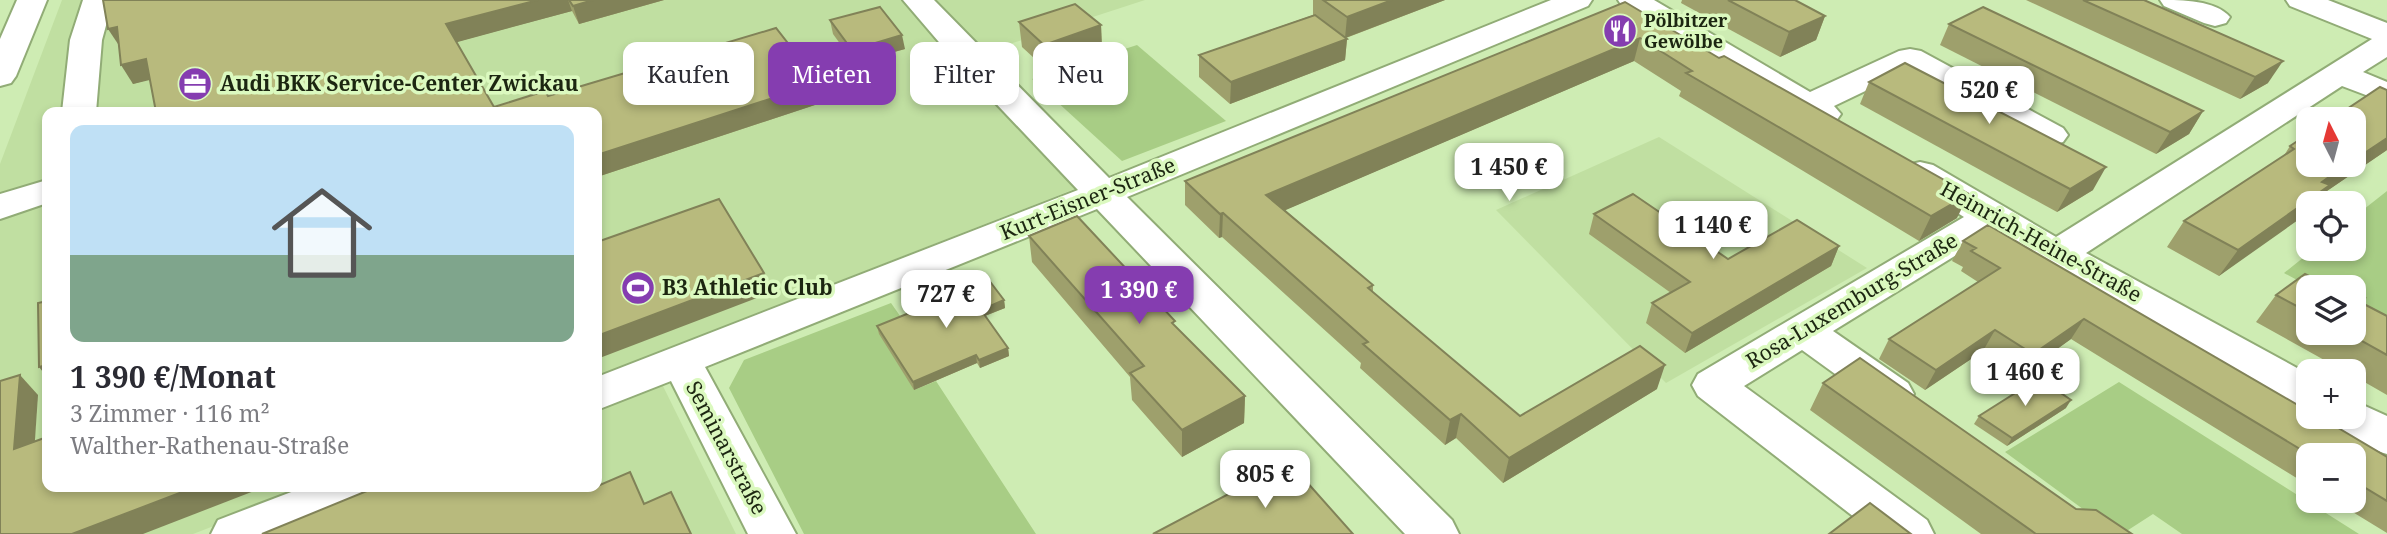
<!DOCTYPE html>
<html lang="de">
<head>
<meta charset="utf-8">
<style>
  :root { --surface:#fff; --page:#f7f7f7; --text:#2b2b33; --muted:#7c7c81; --line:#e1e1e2; --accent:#853db0 }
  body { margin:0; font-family:"Noto Serif",serif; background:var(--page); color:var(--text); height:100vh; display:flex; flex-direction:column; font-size:26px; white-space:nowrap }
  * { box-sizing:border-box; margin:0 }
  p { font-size:23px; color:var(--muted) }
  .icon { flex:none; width:38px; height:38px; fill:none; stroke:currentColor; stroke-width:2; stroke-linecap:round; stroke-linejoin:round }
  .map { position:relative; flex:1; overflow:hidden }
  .drawer { position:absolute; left:42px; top:107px; width:560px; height:385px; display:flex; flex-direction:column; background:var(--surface); border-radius:14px; box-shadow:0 4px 10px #0003 }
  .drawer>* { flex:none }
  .hud { position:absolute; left:623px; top:42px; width:665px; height:63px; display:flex; gap:14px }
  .needle { width:46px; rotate:354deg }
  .controls { position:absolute; left:2296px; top:107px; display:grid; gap:14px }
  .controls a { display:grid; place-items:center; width:70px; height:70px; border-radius:14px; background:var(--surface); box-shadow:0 4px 10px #0003; font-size:35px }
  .price { position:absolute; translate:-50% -60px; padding:0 16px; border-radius:14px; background:#fff; color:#222; font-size:23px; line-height:46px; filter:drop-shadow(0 2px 4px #0008) }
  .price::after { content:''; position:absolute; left:50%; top:42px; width:21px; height:16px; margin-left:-10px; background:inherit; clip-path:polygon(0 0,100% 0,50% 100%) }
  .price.on { background:var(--accent); color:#fff }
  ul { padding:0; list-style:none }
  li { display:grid; align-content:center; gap:14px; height:371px; padding:0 28px }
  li+li { border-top:2px solid var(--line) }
  li span { display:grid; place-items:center; height:217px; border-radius:14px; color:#555 }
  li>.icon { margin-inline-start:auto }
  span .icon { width:126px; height:126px; fill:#fffc; stroke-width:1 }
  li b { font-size:30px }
  .tag { padding:0 24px; border-radius:14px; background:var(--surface); box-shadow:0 4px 10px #0003; font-size:24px; line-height:63px }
  .tag.on { background:var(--accent); color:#fff }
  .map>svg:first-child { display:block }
</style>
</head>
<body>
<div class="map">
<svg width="2387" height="534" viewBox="0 0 2387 534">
  <rect width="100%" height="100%" fill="#ceecb3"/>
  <g fill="#c0dfa1">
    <path d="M62,0h842l173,188 -480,188v-264h-550v374l268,1 -122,47h-193v-370z"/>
    <path d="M928,0h217l-166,54z"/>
    <path d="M1659,137l208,131 -201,115 -170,-173z"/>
    <path d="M659,378l77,156h-471l120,-47 212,-1v-83z"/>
  </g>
  <g fill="#a8cd85">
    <path d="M1137,45l89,76 -104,40 -90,-82z"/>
    <path d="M2387,191v126l-33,-7v-23h-44l-26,-14 30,-24 40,-1v-31z"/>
    <path d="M891,303l14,20 9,67 22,-9 100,153h-232l-75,-146 15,-28z"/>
    <path d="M2119,382l240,152h-177l-29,-20 -31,20h-5l-112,-82z"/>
  </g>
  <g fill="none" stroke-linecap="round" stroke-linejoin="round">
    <g stroke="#91ac76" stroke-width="4">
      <g id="minor">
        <path d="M17,0h30l-31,76 -5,7 -11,3v-47z"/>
        <path d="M83,0h30l-11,40 -6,72h-34l8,-72z"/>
        <path d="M903,0h31l175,178 442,-178h41l-4,6 -461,191 325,323 7,14h-54l-308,-325 -392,158 91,167h-48l-77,-153 -74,29v-33l481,-187 -128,-135z"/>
        <path d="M1618,0h36l156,92 89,-41 11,-2 11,2 142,77 5,7 -5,7 -12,3 -12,-3 -130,-72 -75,36 7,8 -5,7 -12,3 -12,-3 -190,-115z"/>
        <path d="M2160,0c23,0 55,0 70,17l-4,6 -11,3 -11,-3 -40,-17z"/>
        <path d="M2286,0h42l59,23v34l-24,15 24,10v21l-45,-17 -256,167 222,121v35l-15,-5 -301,-171 -159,98 75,52 6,11 -6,11 -15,5 -15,-5 -76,-55 -58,36 183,134 7,14h-58l-178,-138 -6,-11 6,-11 266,-157 -57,-36 -5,-8 5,-8 13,-3 13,3 123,72 316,-198 -82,-33z"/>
        <path d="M47,180v23l-47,16v-25z"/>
        <path d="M2354,401l33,15v38c-21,-7 -48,-18 -58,-38h25z"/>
        <path d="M307,486h74l-7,13 -88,35h-75l7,-14z"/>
      </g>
    </g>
    <use href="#minor" fill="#fff" fill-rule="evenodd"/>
  </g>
  <g fill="#9ea06c">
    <path d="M103,0h561l-85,24 -7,-13 -116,31 38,65 54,-11 271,-13 5,19 -227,75v-65h-441l-6,-33 -17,5z"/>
    <path d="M1313,0h132l-99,38 1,1 -2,21 -115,44 -31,-27v-22l114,-40z"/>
    <path d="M1682,0h113l30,16 -9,24 -36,17 -99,-54z"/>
    <path d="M2026,0h118l124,83 -28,16z"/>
    <path d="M1625,2l332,216 -38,23 -240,-145 2,-5 -47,-30 -349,149 88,75v7l147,124 137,-27 -154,94 -47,-45 -11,7 -85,-77 1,-5 -139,-126 -3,1 -34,-33v-24z"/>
    <path d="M830,20l75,29 -51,14 -21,-29z"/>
    <path d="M1019,22l82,3 1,25 -55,20 -25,-23z"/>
    <path d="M1949,24l254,87 -14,23 -33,20 -216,-109z"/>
    <path d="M1869,82l224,108 -36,22 -197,-108z"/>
    <path d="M2387,90v60l-63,43 -105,83 -52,-29 17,-26 99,-64 7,-11z"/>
    <path d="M1594,214l134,45 111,-13 -8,20 -146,87 -39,-30 6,-20 19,-10 -82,-59z"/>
    <path d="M1029,236l146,90 70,70 -1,27 -62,34 -50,-57 -2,-23 -98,-115z"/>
    <path d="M1963,241l424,216v76l-54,-33h21v-45h-46v30l-237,-146 -50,36 -38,-24 -58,39 -46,-31 10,-20 89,-57 -17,-11 2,-4 -11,-6z"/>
    <path d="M2308,287v45h46v-39l11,5 -4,5 26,13v79l-33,-19v-5h-10l-88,-49 20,-27z"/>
    <path d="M934,294l70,6 1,8 -20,8 23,32 1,8 -29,12 -3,-5 -63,27 -35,-56 -2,-8 59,-23z"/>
    <path d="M1823,383l253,126 56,25h-151l-171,-124z"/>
    <path d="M2066,408l-59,38 -33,-22 5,-8z"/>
  </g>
  <g fill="#818258">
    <path d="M538,0h30l4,11 -118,32 -8,-19z"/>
    <path d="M593,0h71l-85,24 -6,-18z"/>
    <path d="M1392,0h53l-100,38 2,-21z"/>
    <path d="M1825,16l-9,24 -36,17 9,-25z"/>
    <path d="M1101,25l1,25 -55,20 -3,-25z"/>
    <path d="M117,27l3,20 -12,-18z"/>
    <path d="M902,35l3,14 -51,14 -2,-13z"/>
    <path d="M1640,38l-6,23 -369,158 1,-24z"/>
    <path d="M1347,39l-2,21 -115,44 1,-22z"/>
    <path d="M146,59l12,19 -25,6 -12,-19z"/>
    <path d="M2283,61l-15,22 -28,16 15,-22z"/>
    <path d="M819,83l5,19 -227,75v-22z"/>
    <path d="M2203,111l-14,23 -33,20 14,-22z"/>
    <path d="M2387,138v12l-63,43 -7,10h-9v10l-89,63 19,-26 84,-68 25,-18h7v-4z"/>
    <path d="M2106,167l-13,23 -36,22 13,-23z"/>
    <path d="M1969,194l-12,24 -38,23 12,-25z"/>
    <path d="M1223,213l-1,24 -3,1 1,-24z"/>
    <path d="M1839,246l-8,20 -146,87 7,-20z"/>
    <path d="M764,273l6,20 -173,66v-23z"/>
    <path d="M1004,300l1,8 -23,9 -1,-7z"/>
    <path d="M2084,319l-13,20 -50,36 12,-21z"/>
    <path d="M1995,330l-12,21 -58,39 11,-20z"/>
    <path d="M1008,348l1,8 -29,12 -1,-8z"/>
    <path d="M976,355l1,8 -63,27 -1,-8z"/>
    <path d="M47,365v12l-8,-10z"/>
    <path d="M1665,365l-8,24 -154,94 6,-25z"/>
    <path d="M20,375l18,20 -5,74 -19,-20z"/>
    <path d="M1245,396l-1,27 -62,34v-27z"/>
    <path d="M2071,400l-5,8 -59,38 5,-8z"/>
    <path d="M1461,414l-5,24 -11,7 5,-25z"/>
    <path d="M198,486h69l-124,48h-71z"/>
  </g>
  <g fill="#b8ba7d" stroke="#818258" stroke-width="2">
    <path d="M103,0h435l-92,24 48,83 51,-16 3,5 228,-68 43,55 -222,72v-43h-441l-10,-53 -25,6 -4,-38 -9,2z"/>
    <path d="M569,0h24l-20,6z"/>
    <path d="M1323,0h69l-45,17z"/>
    <path d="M1728,0h67l30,16 -36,16z"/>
    <path d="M2083,0h61l139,61 -28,16z"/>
    <path d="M1625,2l94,56 5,-2 245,138 -38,22 -245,-143 6,-2 -52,-33 -374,157 107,90 -5,3 152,128 120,-70 25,19 -156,93 -48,-44 -11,6 -87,-76 5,-2 -145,-129 -3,1 -35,-33z"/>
    <path d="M1075,4l26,21 -57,20 -25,-23z"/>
    <path d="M880,7l22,28 -50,15 -22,-30z"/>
    <path d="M1983,7l220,104 -33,21 -221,-108z"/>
    <path d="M1315,15l32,24 -116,43 -32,-27z"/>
    <path d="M1905,63l201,104 -36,22 -201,-107z"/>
    <path d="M2380,87l7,3v48l-33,22v-41h-22z"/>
    <path d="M2308,134v30h39l-25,18 8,3 -92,65 -54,-29 110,-72 -4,-3z"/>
    <path d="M1633,194l95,65 69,-39 42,26 -147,87 -40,-30 38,-21 -96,-68z"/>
    <path d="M719,199l45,74 -167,63v-94z"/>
    <path d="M1077,216l98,105 -3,2 73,73 -63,34 -52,-57 14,-7 -115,-130z"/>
    <path d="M1988,225l320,186v5h10l69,41v44l-33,-20v-26h-44l-226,-136 -51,35 -38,-24 -59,40 -47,-31 111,-71 -29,-17 5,-3 -13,-7z"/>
    <path d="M2305,274l26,13h-23v25l-32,-17z"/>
    <path d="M985,275l19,25 -23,10 27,38 -29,12 -3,-5 -63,27 -36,-56 62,-25 -5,-7z"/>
    <path d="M2354,293l11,5 -5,4 27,14v39l-41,-23h8z"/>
    <path d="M47,301v64l-8,2 -1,-64z"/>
    <path d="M1860,358l216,151 20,1 36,24h-96l-213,-151z"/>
    <path d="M20,375l-6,74 33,-12v49h151l-126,48h-72v-153z"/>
    <path d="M2039,378l32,22 -59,38 -33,-22z"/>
    <path d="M1289,462l64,72h-200z"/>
    <path d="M630,472l14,32 27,-12 20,42h-429l117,-48h213l1,2z"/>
    <path d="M1870,503l41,31h-82z"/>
  </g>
  <defs>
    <g id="restaurant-disc" transform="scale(1.75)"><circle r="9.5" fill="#853db0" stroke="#dbf9bf"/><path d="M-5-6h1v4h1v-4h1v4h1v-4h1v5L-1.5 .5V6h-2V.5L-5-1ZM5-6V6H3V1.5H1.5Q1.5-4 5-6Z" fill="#fff"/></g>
    <g id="office-disc" transform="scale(1.75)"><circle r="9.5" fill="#853db0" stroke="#dbf9bf"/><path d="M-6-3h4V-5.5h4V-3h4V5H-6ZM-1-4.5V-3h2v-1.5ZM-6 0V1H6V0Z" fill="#fff"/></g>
    <g id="stadium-disc" transform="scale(1.75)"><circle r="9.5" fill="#853db0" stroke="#dbf9bf"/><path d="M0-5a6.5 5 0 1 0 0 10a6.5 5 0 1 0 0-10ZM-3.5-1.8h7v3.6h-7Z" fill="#fff"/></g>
  </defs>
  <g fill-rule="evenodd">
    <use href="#restaurant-disc" x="1620" y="31"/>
    <use href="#office-disc" x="195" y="84"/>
    <use href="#stadium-disc" x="638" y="288"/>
  </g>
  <g text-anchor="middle" stroke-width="7" stroke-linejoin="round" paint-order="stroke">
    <g font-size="18" font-weight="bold" fill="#1c2611" stroke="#dbf9bf" text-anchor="start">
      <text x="1644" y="27">Pölbitzer<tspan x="1644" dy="21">Gewölbe</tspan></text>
    </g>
    <g font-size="21" font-weight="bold" fill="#1c2611" stroke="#dbf9bf" text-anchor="start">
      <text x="220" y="91">Audi BKK Service-Center Zwickau</text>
      <text x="662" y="295">B3 Athletic Club</text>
    </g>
    <g font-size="21" fill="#1c2611" stroke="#dbf9bf">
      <text transform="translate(1088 199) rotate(-22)" y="7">Kurt-Eisner-Straße</text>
      <text transform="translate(2041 242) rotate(29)" y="7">Heinrich-Heine-Straße</text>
      <text transform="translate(1852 301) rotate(-31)" y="7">Rosa-Luxemburg-Straße</text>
      <text transform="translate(726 448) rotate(62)" y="7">Seminarstraße</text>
    </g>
  </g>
</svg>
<div class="controls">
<a><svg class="needle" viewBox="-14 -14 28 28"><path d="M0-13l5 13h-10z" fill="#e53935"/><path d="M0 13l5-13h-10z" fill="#7c7c81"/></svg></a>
<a><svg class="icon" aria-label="locate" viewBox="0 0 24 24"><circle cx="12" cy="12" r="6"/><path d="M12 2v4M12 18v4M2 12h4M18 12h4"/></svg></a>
<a><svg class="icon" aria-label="layers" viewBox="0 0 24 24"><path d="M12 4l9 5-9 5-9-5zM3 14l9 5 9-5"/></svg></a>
<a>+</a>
<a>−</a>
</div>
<b class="price" style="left:1989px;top:126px">520 €</b>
<b class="price" style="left:1509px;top:203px">1 450 €</b>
<b class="price" style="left:1713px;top:261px">1 140 €</b>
<b class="price on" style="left:1139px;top:326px">1 390 €</b>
<b class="price" style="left:946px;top:330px">727 €</b>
<b class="price" style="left:2025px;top:408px">1 460 €</b>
<b class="price" style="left:1265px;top:510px">805 €</b>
<div class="hud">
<a class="tag">Kaufen</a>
<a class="tag on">Mieten</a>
<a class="tag">Filter</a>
<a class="tag">Neu</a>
</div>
<section class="drawer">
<ul>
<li><span style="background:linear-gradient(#bfe0f5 60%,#7fa58c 0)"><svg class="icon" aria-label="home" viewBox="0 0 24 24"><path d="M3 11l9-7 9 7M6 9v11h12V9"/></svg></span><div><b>1 390 €/Monat</b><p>3 Zimmer · 116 m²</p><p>Walther-Rathenau-Straße</p></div></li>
</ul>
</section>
</div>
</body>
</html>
